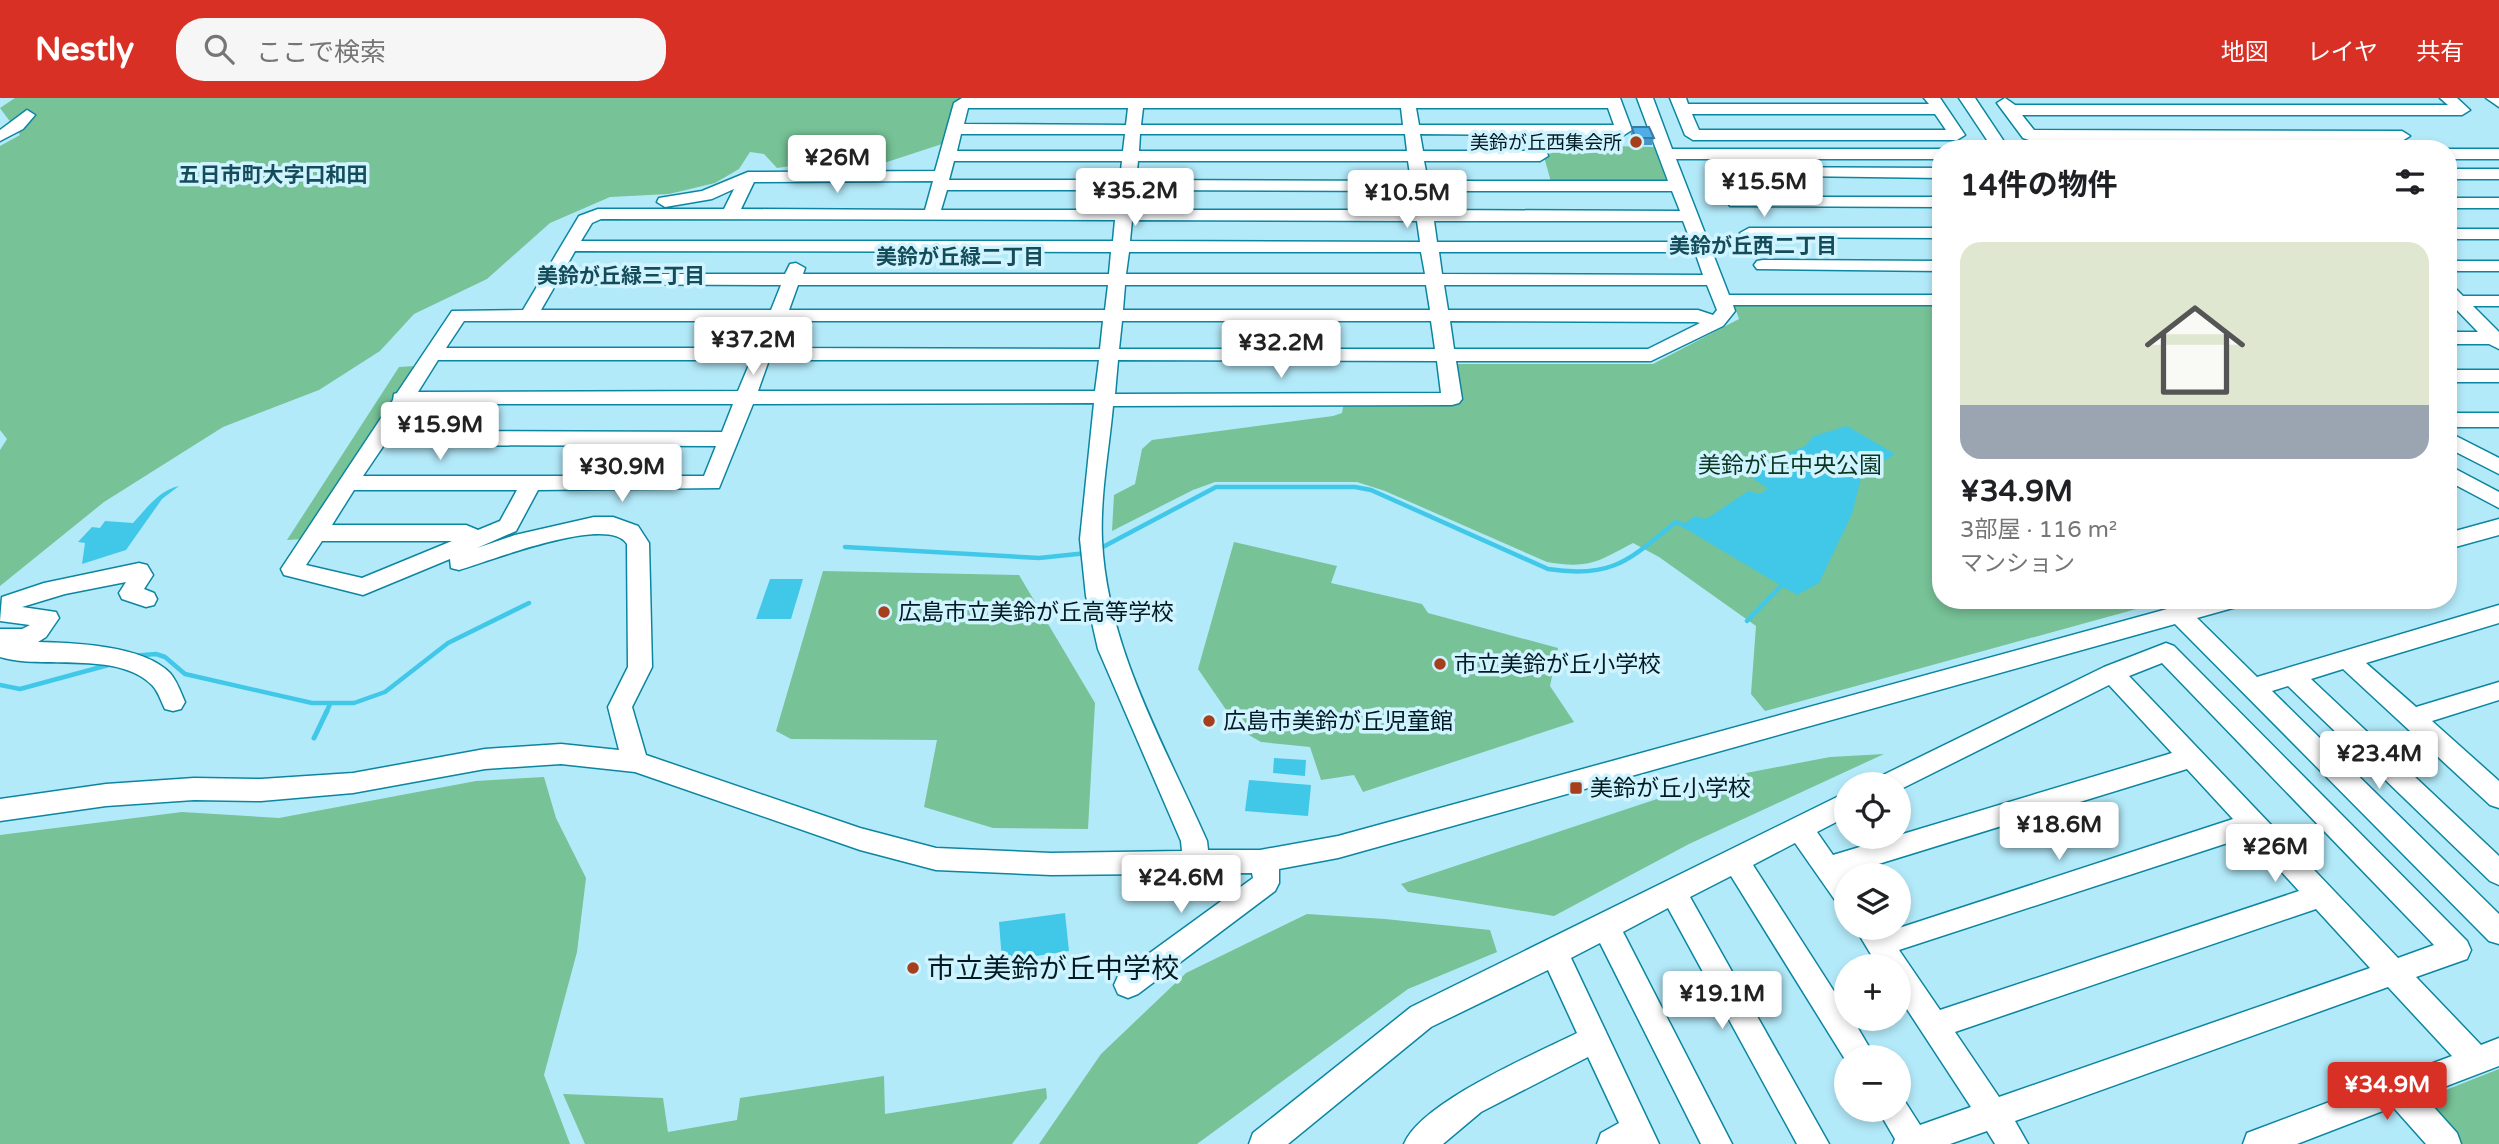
<!DOCTYPE html>
<html lang="ja">
<head>
<meta charset="utf-8">
<style>
  :root { --surface:#fff; --page:#f6f6f6; --text:#202124; --muted:#757577; --line:#e0e0e0; --accent:#d93025 }
  body { margin:0; font-family:"Varela Round","Noto Sans JP",sans-serif; background:var(--page); color:var(--text); height:100vh; display:flex; flex-direction:column; font-size:26px; white-space:nowrap }
  * { box-sizing:border-box; margin:0 }
  p { font-size:23px; color:var(--muted) }
  .icon { flex:none; width:38px; height:38px; fill:none; stroke:currentColor; stroke-width:2; stroke-linecap:round; stroke-linejoin:round }
  .map { position:relative; flex:1; overflow:hidden }
  .panel { position:absolute; left:1932px; top:42px; width:525px; height:469px; display:flex; flex-direction:column; background:var(--surface); border-radius:28px; box-shadow:0 4px 10px #0003 }
  .panel>* { flex:none }
  .buttons { position:absolute; left:1834px; top:674px; display:grid; gap:14px }
  .buttons a { display:grid; place-items:center; width:77px; height:77px; border-radius:50%; background:var(--surface); box-shadow:0 4px 10px #0003; font-size:35px }
  .price { position:absolute; translate:-50% -60px; padding:0 16px; border-radius:7px; background:#fff; color:#222; font-size:23px; line-height:46px; filter:drop-shadow(0 2px 4px #0008) }
  .price::after { content:''; position:absolute; left:50%; top:42px; width:21px; height:16px; margin-left:-10px; background:inherit; clip-path:polygon(0 0,100% 0,50% 100%) }
  .price.active { background:var(--accent); color:#fff }
  ul { padding:0; list-style:none }
  li { display:grid; align-content:center; gap:14px; height:371px; padding:0 28px }
  li+li { border-top:2px solid var(--line) }
  li span { display:grid; place-items:center; height:217px; border-radius:21px; color:#555 }
  li>.icon { margin-inline-start:auto }
  span .icon { width:126px; height:126px; fill:#fffc; stroke-width:1 }
  li b { font-size:30px }
  h2 { display:flex; justify-content:space-between; align-items:center; height:84px; padding:0 28px; font-size:30px }
  header { display:flex; align-items:center; gap:42px; box-sizing:border-box; height:98px; padding:0 35px; background:var(--accent); color:#fff }
  header strong { font-size:33px }
  nav { display:flex; gap:38px; margin-inline-start:auto; font-size:24px }
  .search { width:490px; height:63px; background:var(--page); display:flex; align-items:center; gap:18px; box-sizing:border-box; padding:0 24px; border-radius:28px; color:var(--muted); font-size:26px }
  .map>svg:first-child { display:block }
</style>
</head>
<body>
<header>
<strong>Nestly</strong>
<div class="search"><svg class="icon" aria-label="search" viewBox="0 0 24 24"><circle cx="10" cy="10" r="6"/><path d="M15 15l6 6"/></svg>ここで検索</div>
<nav><a>地図</a><a>レイヤ</a><a>共有</a></nav>
</header>
<div class="map">
<svg width="2499" height="1046" viewBox="0 0 2499 1046">
  <rect width="100%" height="100%" fill="#b3eafa"/>
  <g fill="#77c297">
    <path d="M15,0h1101l-158,4 -16,42 -55,18 -77,1 -33,5 -13,-14 -14,-2 -11,17 -24,14 -46,11 -59,3 -60,26 -63,56 -73,35 -34,37 -61,39 -96,37 -119,75 -104,84v-136l7,-11 -7,-9v-284l20,-11 -20,-27z"/>
    <path d="M1601,34l5,14 48,1 12,33 -115,2 -13,-47z"/>
    <path d="M1941,205v297h228l-404,111 -14,-17 5,-68 -97,-69 -26,-14c-36,19 -44,26 -86,19l-162,-71 -28,-9h-142l-22,8 -81,41 2,-36 21,-11 7,-35 10,-9 181,-24 9,-3 1,-6 4,-3h112l-6,-39 3,-1h197l86,-45 -5,-15z"/>
    <path d="M415,268l-112,173 -16,1 112,-173z"/>
    <path d="M1234,444l103,24 -6,17 91,21 6,9 130,35 -8,38 24,36 -211,70 -9,-17 -33,5 -11,-33 -49,-5 -21,-12 -42,-61z"/>
    <path d="M823,473l196,4 76,128 -7,126 -95,-1 -69,-21 13,-67 -146,-1 -15,-8z"/>
    <path d="M1884,656l-195,90 -135,72 -146,-24 -7,-8 319,-106 110,-21z"/>
    <path d="M544,679l12,41 30,60 -9,74 -33,123 26,69h-570v-309l182,-23 97,6 197,-37z"/>
    <path d="M1307,816l78,5 105,11 7,22 -89,37 -211,155h-158l62,-90 85,-81z"/>
    <path d="M2499,971v75h-42l-34,-45z"/>
    <path d="M884,978l1,38 161,-26 1,10 -35,46h-427l-22,-50 100,4 5,34 69,-12 3,-22z"/>
  </g>
  <g fill="#41c8e9">
    <path d="M1847,328l48,28 -33,20 -10,40 -33,69 -22,12 -116,-69 14,-10 11,3 42,-28 12,3 8,-6 -15,-9 5,-5 -8,-5 55,-23 9,-10z"/>
    <path d="M179,388l-17,13 -36,51 -44,14 3,-21 -7,-1 14,-15 8,1 5,-7 28,2c14,-15 25,-32 46,-37z"/>
    <path d="M770,481h33l-12,40h-35z"/>
    <path d="M1274,660l32,2 -1,16 -32,-3z"/>
    <path d="M1249,682l62,5 -3,31 -63,-5z"/>
    <path d="M1065,815l4,38 -67,10 -3,-39z"/>
  </g>
  <g fill="none" stroke-linecap="round" stroke-linejoin="round">
    <g stroke="#41c8e9" stroke-width="4.5">
      <path d="M845,449l194,11 48,-5"/>
      <path d="M1099,451l117,-62h139l16,3 177,79c64,10 81,-9 128,-47l11,5"/>
      <path d="M1747,523l36,-37"/>
      <path d="M131,558l25,-2 9,3 20,17 127,29h42l31,-11 63,-49 81,-40"/>
      <path d="M0,587l20,4 92,-25"/>
      <path d="M326,615l4,-9"/>
    </g>
    <path stroke="#41c8e9" stroke-width="5" d="M314,640l13,-27"/>
    <g stroke="#0c86a0" stroke-width="3">
      <g id="minor">
        <path d="M962,0h658l12,32 -8,5h-83l7,21 -8,5h-116l4,20h240l-31,-83h16l19,51h269v10h-265l53,136h212v10h-208l2,6 -12,15 -72,35h-195l6,38 -3,4 -7,2 -339,1c-4,44 -13,90 -11,134 5,107 62,204 105,301l1,9h52l78,-14 862,-236h43l-3,6 -43,12 60,59 242,-72v18l-133,40 50,44 83,-25v18l-67,21 67,60v27l-9,-3 -147,-136 -32,10 188,177v29l-9,-4 -202,-195 -16,5 227,223v30l-10,-3 -314,-317 -837,234 -59,11v14l-4,8 -137,103 -10,4 -10,-4 -4,-9 4,-9 135,-98 -1,-5 -201,2 -115,-5 -76,-20 -225,-78 -74,-8 -76,5 -132,24 -92,8 -67,-1 -88,6 -106,15v-22l106,-15 88,-6 67,1 92,-6 132,-24 76,-5 58,6 -11,-43 20,-40 -1,-123c-19,-30 -137,17 -168,26l-8,-2 -1,-9 -87,36 -79,-20 -3,-6 112,-169 1,-6 3,-1 55,-82 71,-1 56,-94 19,-7h126l10,-20 -22,10 -47,8 -8,-5 2,-4 43,-7 46,-19 187,-1 19,-68zM968,10h160l-2,17 -162,-1zM1143,10h258l2,17h-262zM1416,10h192l6,17h-195zM961,36h164l-2,17h-166zM1140,36h265l2,17h-268zM1420,36l106,1 5,16h-108zM954,63h168l-2,19h-171zM1138,63h270l3,20 -275,-1zM933,83l-8,29 -184,-1 13,-27zM947,92h171l-2,20h-175zM1135,92l278,1 2,19h-282zM1429,93h243l8,20 -248,-1zM601,121l514,1 -2,21h-532l11,-18zM1132,122l285,1 3,21 -290,-1zM1434,123h249l8,21h-254zM575,153l536,1 -2,22h-306l2,-6 -9,-5 -6,1 -5,10h-223zM1129,154h292l4,22h-299zM1439,154h256l8,23 -261,-1zM556,186l225,1 -10,25h-230zM798,187h310l-3,25h-316zM1125,187h301l4,25h-307zM1444,187h263l10,25 -4,5 -15,-5h-250zM464,223h302l-11,27h-309zM785,223h318l-3,28 -326,-1zM1122,223h309l4,28h-316zM1450,223l246,1 4,1 -52,26h-194zM438,262h313l-13,31 -320,1zM769,262h330l-4,31h-337zM1118,262l319,1 4,32 -326,1zM1094,305l-14,136 6,57 12,53 83,192 1,10 -131,2 -115,-5 -76,-20 -214,-73 -14,-48 20,-40 -3,-124 -11,-17 -25,-9h-19l-79,18 -38,13 39,-17 22,-41 181,-2 34,-84zM410,306h323l-11,28 -330,-1zM384,347l332,1 -12,30h-341zM354,392h163l-17,31 -22,9 -12,-5h-134zM322,443h130l-90,37 -56,-13z"/>
        <path d="M1670,0h16l2,6h241l-5,-6h16l25,37 -8,5h-264l-8,-5zM1692,16h243l11,16h-247z"/>
        <path d="M1959,0h16l34,51h-16z"/>
        <path d="M2005,0l10,7h433l-8,-7h17l13,12 -8,5h-440l12,15 368,1 8,5 -8,5 -373,-1 -6,-2 -26,-35z"/>
        <path d="M2486,0h13v9z"/>
        <path d="M27,12l8,5 -12,14 -23,12v-11z"/>
        <rect x="2448" y="51" width="51" height="10"/>
        <path d="M1724,69l217,1v10l-223,-3 -2,-3 2,-3z"/>
        <rect x="2448" y="71" width="51" height="10"/>
        <path d="M1736,99h205v10l-211,-1 -2,-4 2,-4z"/>
        <rect x="2448" y="100" width="51" height="10"/>
        <path d="M1749,130h192v10l-198,-1 -3,-4z"/>
        <rect x="2448" y="131" width="51" height="10"/>
        <path d="M1763,162l178,1v10l-184,-2 -3,-4 3,-4z"/>
        <rect x="2448" y="163" width="51" height="10"/>
        <path d="M2448,188l6,1 9,9h36v10h-26l26,26v17l-10,-5h-41v-12h30l-25,-26h-5z"/>
        <rect x="2448" y="272" width="51" height="12"/>
        <rect x="2448" y="315" width="51" height="14"/>
        <path d="M2448,334l51,26v16l-51,-26z"/>
        <path d="M2448,367l51,27v16l-51,-27z"/>
        <path d="M2499,421v16l-51,14v-16z"/>
        <path d="M139,465l8,2 6,10 -9,14 10,4 3,6 -3,6 -8,2 -24,-8 -3,-6 7,-11 -61,12 -43,13 34,5 3,6 -13,19 -8,5c36,1 105,3 132,31 7,8 11,20 15,29l-4,7 -8,2 -8,-2c-4,-8 -7,-18 -13,-24 -35,-35 -111,-15 -152,-28v-28h22l8,-4 -30,-4 2,-24 42,-14z"/>
        <path d="M2166,545l8,3 293,295 4,9 -4,9 -51,18 65,68 18,-7v28l-76,29 34,38 4,11h-35l-33,-37 -96,37h-54l4,-11 205,-77 -64,-69 -373,134 13,23h-33l-8,-13 -37,13h-57l2,-5 -17,-29h21v-12l5,2 16,25 51,-18 -72,-110v-31h-21l-23,-38h28l2,2 14,-2 334,-109 -46,-50 -341,105v33l-9,-4 -42,-60 -42,22 93,145v8h6l23,39h-29v4l-115,-185 -41,21 139,247h-32l-129,-236 -45,24 109,212h-31l-101,-201 -29,15 88,186h-62l4,-11 18,-10 -31,-66 -107,55 -38,32h-39c17,-42 131,-90 173,-111l-29,-63 -117,57 -143,117h-39l4,-11 158,-126 426,-210 9,-3v23l-29,15 16,23 339,-102 -63,-68 -210,105v-6h-24l4,-7 225,-110zM2162,565l272,282 -36,13 -269,-282zM2249,738l50,55 -359,119 -41,-60zM2316,811l54,59 -371,129 -44,-65z"/>
      </g>
    </g>
    <use href="#minor" fill="#fff" fill-rule="evenodd"/>
  </g>
  <path fill="#4496c7" d="M1632,29l22,11 -2,7h-19l-2,-11z"/>
  <path fill="#4faee7" stroke="#377aa2" stroke-width="2" d="M1632,29h17l5,11h-19z"/>
  <g fill="#a63f1c" stroke="#d0f4ff" stroke-width="2.5">
    <circle cx="1636" cy="44" r="7"/>
    <circle cx="884" cy="514" r="7"/>
    <circle cx="1440" cy="566" r="7"/>
    <circle cx="1209" cy="623" r="7"/>
    <rect x="1569" y="683" width="14" height="14" rx="3.5"/>
    <circle cx="913" cy="870" r="7"/>
  </g>
  <g text-anchor="middle" stroke-width="7" stroke-linejoin="round" paint-order="stroke">
    <g font-size="19" fill="#001b23" stroke="#d0f4ff" text-anchor="end">
      <text x="1622" y="51">美鈴が丘西集会所</text>
    </g>
    <g font-size="21" font-weight="bold" fill="#144c5a" stroke="#d0f4ff">
      <text x="273" y="84">五日市町大字口和田</text>
    </g>
    <g font-size="21" font-weight="bold" fill="#144c5a" stroke="#d0f4ff">
      <text x="1753" y="155">美鈴が丘西二丁目</text>
      <text x="960" y="166">美鈴が丘緑二丁目</text>
      <text x="621" y="185">美鈴が丘緑三丁目</text>
    </g>
    <g font-size="23" fill="#0a3621" stroke="#d0f4ff">
      <text x="1790" y="375">美鈴が丘中央公園</text>
    </g>
    <g font-size="23" fill="#001b23" stroke="#d0f4ff" text-anchor="start">
      <text x="898" y="522">広島市立美鈴が丘高等学校</text>
      <text x="1454" y="574">市立美鈴が丘小学校</text>
      <text x="1223" y="631">広島市美鈴が丘児童館</text>
      <text x="1590" y="698">美鈴が丘小学校</text>
    </g>
    <g font-size="28" fill="#001b23" stroke="#d0f4ff" text-anchor="start">
      <text x="927" y="880">市立美鈴が丘中学校</text>
    </g>
  </g>
</svg>
<div class="buttons">
<a><svg class="icon" aria-label="locate" viewBox="0 0 24 24"><circle cx="12" cy="12" r="6"/><path d="M12 2v4M12 18v4M2 12h4M18 12h4"/></svg></a>
<a><svg class="icon" aria-label="layers" viewBox="0 0 24 24"><path d="M12 4l9 5-9 5-9-5zM3 14l9 5 9-5"/></svg></a>
<a>+</a>
<a>−</a>
</div>
<b class="price" style="left:837px;top:97px">¥26M</b>
<b class="price" style="left:1764px;top:121px">¥15.5M</b>
<b class="price" style="left:1135px;top:130px">¥35.2M</b>
<b class="price" style="left:1407px;top:132px">¥10.5M</b>
<b class="price" style="left:753px;top:279px">¥37.2M</b>
<b class="price" style="left:1281px;top:282px">¥32.2M</b>
<b class="price" style="left:440px;top:364px">¥15.9M</b>
<b class="price" style="left:622px;top:406px">¥30.9M</b>
<b class="price" style="left:2379px;top:693px">¥23.4M</b>
<b class="price" style="left:2059px;top:764px">¥18.6M</b>
<b class="price" style="left:2275px;top:786px">¥26M</b>
<b class="price" style="left:1181px;top:817px">¥24.6M</b>
<b class="price" style="left:1722px;top:933px">¥19.1M</b>
<b class="price active" style="left:2387px;top:1024px">¥34.9M</b>
<section class="panel">
<h2>14件の物件<svg class="icon" aria-label="filters" viewBox="0 0 24 24"><path d="M4 7h16M4 17h16"/><circle cx="9" cy="7" r="2"/><circle cx="15" cy="17" r="2"/></svg></h2>
<ul>
<li><span style="background:linear-gradient(#dfe7d0 75%,#9aa5b1 0)"><svg class="icon" aria-label="home" viewBox="0 0 24 24"><path d="M3 11l9-7 9 7M6 9v11h12V9"/></svg></span><div><b>¥34.9M</b><p>3部屋 · 116 m²</p><p>マンション</p></div></li>
</ul>
</section>
</div>
</body>
</html>
